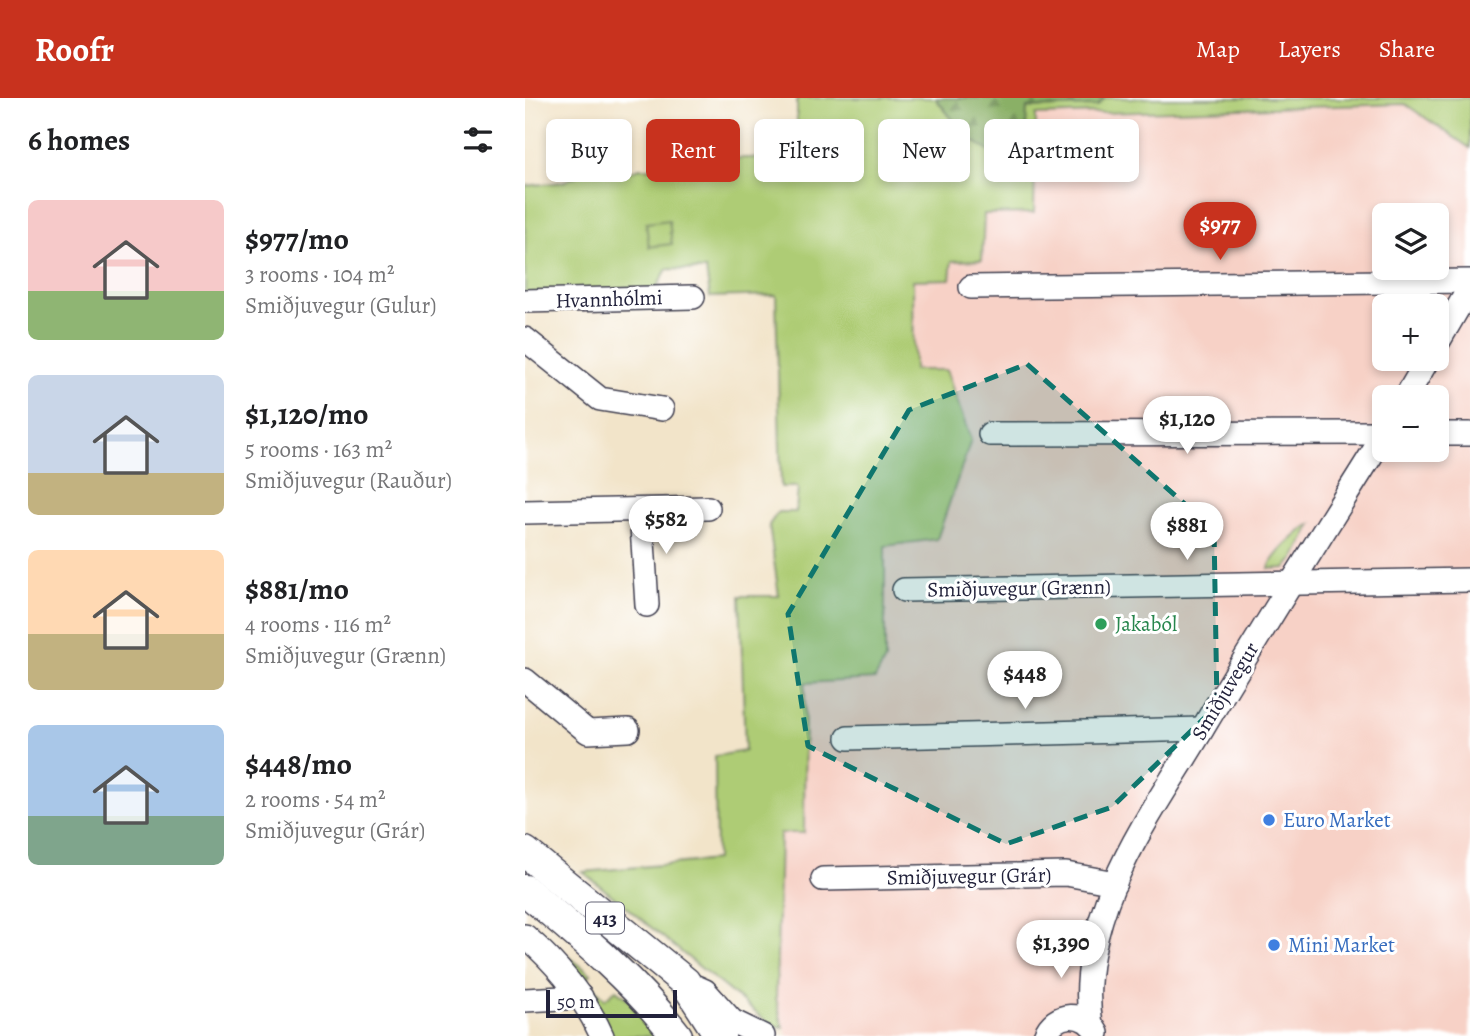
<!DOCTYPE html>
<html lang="en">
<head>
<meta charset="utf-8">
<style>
  :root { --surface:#fff; --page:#f6f6f6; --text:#202124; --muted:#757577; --accent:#c8321e }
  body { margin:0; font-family:Alegreya,serif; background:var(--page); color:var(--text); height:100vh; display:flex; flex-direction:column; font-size:26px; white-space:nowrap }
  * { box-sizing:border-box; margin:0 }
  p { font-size:23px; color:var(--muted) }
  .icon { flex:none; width:38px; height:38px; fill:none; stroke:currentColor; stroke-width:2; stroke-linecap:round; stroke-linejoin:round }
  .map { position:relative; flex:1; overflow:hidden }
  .details { display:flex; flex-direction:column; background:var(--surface); width:525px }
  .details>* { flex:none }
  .guide { position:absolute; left:21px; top:21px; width:665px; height:63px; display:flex; gap:14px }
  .controls { position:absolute; left:847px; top:105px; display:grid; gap:14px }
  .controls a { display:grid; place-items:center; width:77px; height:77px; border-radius:10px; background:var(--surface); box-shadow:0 4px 10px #0003; font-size:35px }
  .scale { position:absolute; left:21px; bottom:18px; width:131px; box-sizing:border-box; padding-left:7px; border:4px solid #22223b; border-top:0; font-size:19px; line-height:24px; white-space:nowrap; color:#22223b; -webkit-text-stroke:5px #fff; paint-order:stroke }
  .price { position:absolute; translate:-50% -60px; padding:0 16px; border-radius:24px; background:#fff; color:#222; font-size:23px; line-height:46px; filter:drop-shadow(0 2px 4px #0008) }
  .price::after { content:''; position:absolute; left:50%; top:42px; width:21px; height:16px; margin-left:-10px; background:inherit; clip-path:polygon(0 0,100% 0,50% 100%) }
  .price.active { background:var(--accent); color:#fff }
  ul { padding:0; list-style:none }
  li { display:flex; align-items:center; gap:21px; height:175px; padding:0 28px }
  li span { display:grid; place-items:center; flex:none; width:196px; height:140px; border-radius:10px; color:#555 }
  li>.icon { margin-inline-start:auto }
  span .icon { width:84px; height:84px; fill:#fffc; stroke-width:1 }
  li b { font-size:30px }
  h2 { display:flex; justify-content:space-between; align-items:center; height:84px; padding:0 28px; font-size:30px }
  .chip { padding:0 24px; border-radius:10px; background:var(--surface); box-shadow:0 4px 10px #0003; font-size:24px; line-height:63px }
  .chip.active { background:var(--accent); color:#fff }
  header { display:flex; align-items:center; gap:42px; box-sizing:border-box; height:98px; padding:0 35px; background:var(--accent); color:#fff }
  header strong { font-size:33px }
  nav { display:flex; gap:38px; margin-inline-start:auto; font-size:24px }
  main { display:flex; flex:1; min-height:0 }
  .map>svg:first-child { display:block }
</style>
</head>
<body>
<header>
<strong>Roofr</strong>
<nav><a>Map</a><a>Layers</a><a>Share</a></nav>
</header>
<main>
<section class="details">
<h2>6 homes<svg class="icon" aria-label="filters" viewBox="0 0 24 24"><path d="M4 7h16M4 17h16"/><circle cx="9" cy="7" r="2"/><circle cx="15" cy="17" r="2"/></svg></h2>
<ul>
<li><span style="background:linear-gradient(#f6c9c9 65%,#8fb573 0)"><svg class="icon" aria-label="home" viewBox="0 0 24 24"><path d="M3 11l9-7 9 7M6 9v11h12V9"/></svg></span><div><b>$977/mo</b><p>3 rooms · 104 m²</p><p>Smiðjuvegur (Gulur)</p></div></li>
<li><span style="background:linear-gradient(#c9d6e8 70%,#c2b280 0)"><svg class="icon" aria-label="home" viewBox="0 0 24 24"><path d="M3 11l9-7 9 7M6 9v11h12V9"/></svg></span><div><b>$1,120/mo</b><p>5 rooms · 163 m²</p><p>Smiðjuvegur (Rauður)</p></div></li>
<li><span style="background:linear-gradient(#ffd9b3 60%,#c2b280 0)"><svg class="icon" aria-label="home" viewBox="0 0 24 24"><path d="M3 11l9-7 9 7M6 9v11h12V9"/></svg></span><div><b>$881/mo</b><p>4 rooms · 116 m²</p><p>Smiðjuvegur (Grænn)</p></div></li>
<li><span style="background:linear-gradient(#a9c7e8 65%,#7fa58c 0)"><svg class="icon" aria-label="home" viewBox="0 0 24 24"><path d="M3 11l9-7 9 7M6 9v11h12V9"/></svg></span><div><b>$448/mo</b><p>2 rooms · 54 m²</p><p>Smiðjuvegur (Grár)</p></div></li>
</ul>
</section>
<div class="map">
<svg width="945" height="938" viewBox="0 0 945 938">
  <defs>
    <pattern id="forest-firs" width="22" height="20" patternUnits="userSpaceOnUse" patternTransform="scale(1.75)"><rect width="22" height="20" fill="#8ab066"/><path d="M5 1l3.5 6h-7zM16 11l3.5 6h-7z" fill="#708f55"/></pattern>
    <pattern id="park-crowns" width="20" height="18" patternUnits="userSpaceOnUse" patternTransform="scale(1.75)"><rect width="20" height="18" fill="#aecc74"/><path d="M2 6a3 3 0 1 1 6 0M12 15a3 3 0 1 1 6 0" fill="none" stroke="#95af65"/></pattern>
  </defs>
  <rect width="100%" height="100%" fill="#fff"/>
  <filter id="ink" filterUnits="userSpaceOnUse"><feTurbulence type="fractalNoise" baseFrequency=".0143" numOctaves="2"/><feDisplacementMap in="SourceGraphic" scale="14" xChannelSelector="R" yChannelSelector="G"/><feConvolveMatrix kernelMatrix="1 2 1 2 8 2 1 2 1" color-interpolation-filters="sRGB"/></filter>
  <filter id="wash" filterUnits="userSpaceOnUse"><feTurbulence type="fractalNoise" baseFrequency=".00686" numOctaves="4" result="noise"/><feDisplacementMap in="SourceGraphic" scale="28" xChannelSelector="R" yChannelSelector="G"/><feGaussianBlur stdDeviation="1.57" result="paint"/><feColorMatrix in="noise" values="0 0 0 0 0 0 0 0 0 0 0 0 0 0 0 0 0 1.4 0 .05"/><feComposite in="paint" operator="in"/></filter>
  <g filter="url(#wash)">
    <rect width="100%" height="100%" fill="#f2e4c9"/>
    <path fill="#f7d1c6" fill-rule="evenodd" d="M880,6l65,44v888h-683l-11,-38 4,-165h24l1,-150 80,-23v-115l29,-174 -2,-91 38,-1 2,-18 32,-47 50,-2 1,-97zM859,117h53v53h-53zM859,208h53v53h-53zM859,299h53v53h-53z"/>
    <g fill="#aecc74" stroke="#687758" stroke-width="2">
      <path d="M272,0h673v50l-65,-44 -369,11 -2,98 -50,1 -2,46 -30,1 -2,18 -37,1 1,90h32l25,70 -34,99 -52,7v114l-10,19 -70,4 -1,150h-24l-4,165 7,30 -12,-3 -188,-153 133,-12 -1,-104 30,-5 -5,-155h39l-10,-71 9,-13h18l2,-25h-17l-5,-192 -66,2 -4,-27 -39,-1 -13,23 -129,1v-107l38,-4 19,-9 47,-1 11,-4 34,1 10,-7h27l10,-3 54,-2 15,-5 7,-11z"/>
      <path d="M787,426l-17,33 -9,11 -17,1c1,-12 31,-39 43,-45z"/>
      <path d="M27,849l16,9 23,18 -5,5 19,20 11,-9 18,13 26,33h-48c-13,-35 -33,-63 -60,-89z"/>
    </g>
    <path fill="url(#forest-firs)" stroke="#566950" stroke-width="2" d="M410,0h170l-8,8 -70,2 -2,44 -27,5 -32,-21z"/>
    <path fill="url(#park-crowns)" stroke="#687758" stroke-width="2" d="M144,122l3,24 -23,3 -3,-24z"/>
  </g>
  <g filter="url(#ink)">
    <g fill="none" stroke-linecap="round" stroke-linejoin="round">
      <g stroke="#413f50" stroke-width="26">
        <g id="minor">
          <path d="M446,189l499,-6"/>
          <path d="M0,203l168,-4"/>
          <path d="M0,241l75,60 62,10"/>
          <path d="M912,246l33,-57"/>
          <path d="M881,299l22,-38"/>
          <path d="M465,336l394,-1"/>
          <path d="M912,336h33"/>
          <path d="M116,412l6,95"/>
          <path d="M0,414l183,-4"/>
          <path d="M379,492l566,-10"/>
          <path d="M0,582l63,52 40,-2"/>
          <path d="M323,640l354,-9"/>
          <path d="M298,781l243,-5 49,9"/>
          <path d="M0,838c31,27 60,62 77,100"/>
          <path d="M171,889l9,4 27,30 31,15"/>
          <path d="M0,902l56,-3"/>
          <path d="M566,926c-8,-45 5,-97 23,-140 23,-55 59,-105 89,-156 59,-99 120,-196 181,-293"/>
          <path d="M520,938c9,-25 40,-26 52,-3"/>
        </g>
      </g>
      <g stroke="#413f50" stroke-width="33">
        <g id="major">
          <path d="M0,754l160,130 35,54"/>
          <path d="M0,792c54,45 109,90 152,146"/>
        </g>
      </g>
      <use href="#minor" stroke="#fff" stroke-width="23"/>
      <use href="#major" stroke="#fff" stroke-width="30"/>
    </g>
  </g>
  <path fill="#0f766e" fill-opacity="0.2" stroke="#0f766e" stroke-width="5" stroke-dasharray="14 9" stroke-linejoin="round" d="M502,266l187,166 3,176 -105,101 -106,37 -198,-98 -20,-132 121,-204z"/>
  <circle fill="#2e9e5b" stroke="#fff" stroke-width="2.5" cx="576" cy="526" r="7"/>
  <g fill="#3f7fe0" stroke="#fff" stroke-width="2.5">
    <circle cx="744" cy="722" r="7"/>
    <circle cx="749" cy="847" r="7"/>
  </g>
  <g text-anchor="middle" stroke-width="6" stroke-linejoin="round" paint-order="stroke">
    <rect fill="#fff" stroke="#646476" stroke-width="2" x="61" y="804.5" width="38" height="31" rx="5"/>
    <g font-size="19" font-weight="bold" fill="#22223b">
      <text x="80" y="827">413</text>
    </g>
    <g font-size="21" fill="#22223b" stroke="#fff">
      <text transform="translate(84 201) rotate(-2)" y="7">Hvannhólmi</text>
      <text transform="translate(494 490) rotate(-1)" y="7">Smiðjuvegur (Grænn)</text>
      <text transform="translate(700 593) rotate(-59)" y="7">Smiðjuvegur</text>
      <text transform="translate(444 778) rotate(-1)" y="7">Smiðjuvegur (Grár)</text>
    </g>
    <g font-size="21" fill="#27864d" stroke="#fff" text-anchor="start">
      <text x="590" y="533">Jakaból</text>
    </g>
    <g font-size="21" fill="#366cbe" stroke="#fff" text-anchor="start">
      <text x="758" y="729">Euro Market</text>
      <text x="763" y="854">Mini Market</text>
    </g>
  </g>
</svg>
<div class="controls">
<a><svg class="icon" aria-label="layers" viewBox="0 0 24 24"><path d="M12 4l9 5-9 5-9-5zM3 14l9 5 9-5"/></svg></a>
<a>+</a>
<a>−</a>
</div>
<div class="scale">50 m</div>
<b class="price active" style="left:695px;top:164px">$977</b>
<b class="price" style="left:662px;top:358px">$1,120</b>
<b class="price" style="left:141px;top:458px">$582</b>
<b class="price" style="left:662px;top:464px">$881</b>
<b class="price" style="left:500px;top:613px">$448</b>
<b class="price" style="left:536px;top:882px">$1,390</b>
<div class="guide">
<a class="chip">Buy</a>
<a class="chip active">Rent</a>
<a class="chip">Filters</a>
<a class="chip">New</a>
<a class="chip">Apartment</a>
</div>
</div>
</main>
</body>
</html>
